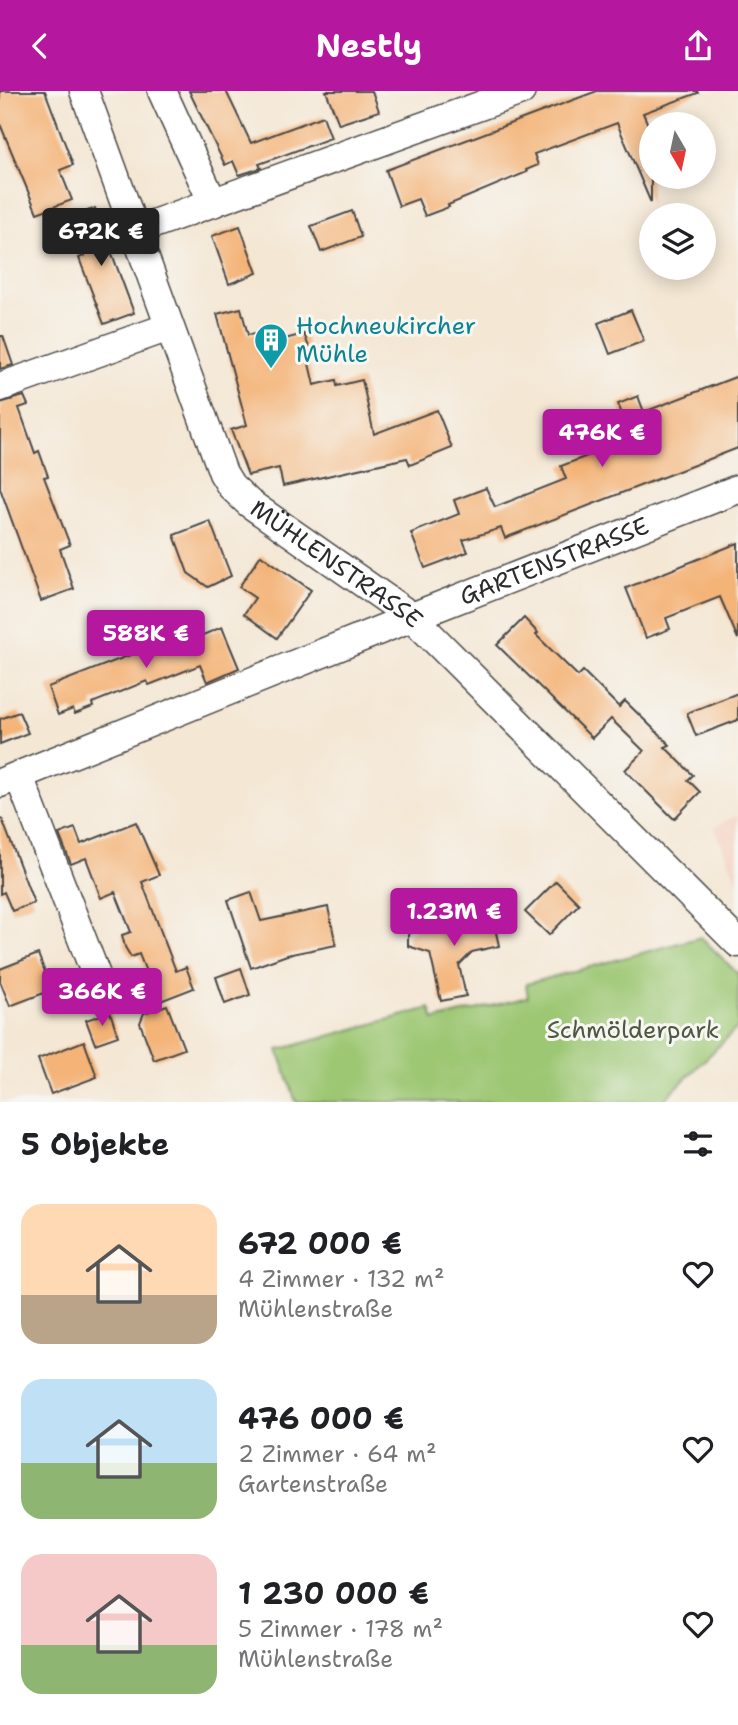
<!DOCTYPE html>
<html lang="de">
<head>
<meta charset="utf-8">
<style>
  :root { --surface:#fff; --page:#f6f6f6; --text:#202124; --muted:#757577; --accent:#b5179e }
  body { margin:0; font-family:"Shantell Sans",sans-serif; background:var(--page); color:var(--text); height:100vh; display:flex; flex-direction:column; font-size:26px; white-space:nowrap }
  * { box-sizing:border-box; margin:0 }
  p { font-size:23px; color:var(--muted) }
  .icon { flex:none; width:38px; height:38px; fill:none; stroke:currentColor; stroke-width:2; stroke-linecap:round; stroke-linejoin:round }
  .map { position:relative; height:1011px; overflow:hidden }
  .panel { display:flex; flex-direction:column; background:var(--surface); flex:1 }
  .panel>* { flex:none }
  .needle { width:46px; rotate:171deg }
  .controls { position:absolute; left:639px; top:21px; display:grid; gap:14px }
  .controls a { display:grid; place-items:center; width:77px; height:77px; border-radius:50%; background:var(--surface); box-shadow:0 4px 18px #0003; font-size:35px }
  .price { position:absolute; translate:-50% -60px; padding:0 16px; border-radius:7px; background:var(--accent); color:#fff; font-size:23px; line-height:46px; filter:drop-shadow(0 2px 4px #0008) }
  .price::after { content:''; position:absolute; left:50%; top:42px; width:21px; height:16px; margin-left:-10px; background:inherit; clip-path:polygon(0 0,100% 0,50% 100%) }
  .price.current { background:#222; color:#fff }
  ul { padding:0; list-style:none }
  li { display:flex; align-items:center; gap:21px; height:175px; padding:0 21px }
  li span { display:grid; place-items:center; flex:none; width:196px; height:140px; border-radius:21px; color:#555 }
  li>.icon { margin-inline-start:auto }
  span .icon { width:84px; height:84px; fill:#fffc; stroke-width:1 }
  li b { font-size:30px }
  h2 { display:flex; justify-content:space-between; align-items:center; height:84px; padding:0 21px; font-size:30px }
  header { display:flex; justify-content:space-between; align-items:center; height:91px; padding:0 21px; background:var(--accent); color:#fff; font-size:32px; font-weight:700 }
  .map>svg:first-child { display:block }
</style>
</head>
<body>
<header><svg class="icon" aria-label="back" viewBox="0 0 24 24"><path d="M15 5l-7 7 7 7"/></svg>Nestly<svg class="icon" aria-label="share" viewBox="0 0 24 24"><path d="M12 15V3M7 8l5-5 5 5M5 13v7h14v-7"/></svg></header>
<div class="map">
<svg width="738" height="1011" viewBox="0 0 738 1011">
  <rect width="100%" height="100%" fill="#f6f6f2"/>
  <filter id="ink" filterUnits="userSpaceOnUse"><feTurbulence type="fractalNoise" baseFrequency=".0143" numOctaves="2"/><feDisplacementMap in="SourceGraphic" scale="14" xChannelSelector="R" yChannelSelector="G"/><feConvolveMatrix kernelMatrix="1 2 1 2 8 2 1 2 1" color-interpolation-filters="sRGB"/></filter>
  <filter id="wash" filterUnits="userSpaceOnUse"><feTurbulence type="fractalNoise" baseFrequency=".00686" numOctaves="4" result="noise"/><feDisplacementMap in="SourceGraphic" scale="28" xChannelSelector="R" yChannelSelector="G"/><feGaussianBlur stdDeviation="1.57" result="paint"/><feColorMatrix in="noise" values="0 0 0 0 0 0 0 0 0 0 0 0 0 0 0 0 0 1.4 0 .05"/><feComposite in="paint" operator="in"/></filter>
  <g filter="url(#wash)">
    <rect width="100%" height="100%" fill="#f4e7d4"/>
    <path fill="#f5d3c1" d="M738,724v68l-24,-56z"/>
    <path fill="#9dc773" stroke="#64794f" stroke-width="2" d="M701,846l37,37v53l-76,75h-366l-18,-52 152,-42 4,12 94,-23 -2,-13z"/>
    <g id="blocks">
      <g fill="#f4b377">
        <path d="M0,0h45l28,74 -13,5 12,30 -35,13 -37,-89z"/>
        <path d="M189,0h37l25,52 72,-27 8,22 -72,26 2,4 -22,7 -6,-14 -8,4z"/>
        <path d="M326,0h46l7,20 -40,13z"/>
        <path d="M597,0h100l1,2 -55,20 8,19v71l-34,-80 -83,31 4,11 -12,5 1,2 -79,33 1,2 -24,9 -7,-17 -19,7 -13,-36z"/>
        <path d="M95,117l39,105 -30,11 -25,-66 5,-2 -15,-38z"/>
        <path d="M352,120l9,26 -40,15 -10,-26z"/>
        <path d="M240,135l17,47 -28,11 -17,-48z"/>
        <path d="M241,217l7,27 24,-3 13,7 19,-5 6,16 -3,5 7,30 22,-5 1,6 25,-6 12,54 63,-24 15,38 -42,17 -3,-7 -124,28 -4,-18 -31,7 -17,-45 16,-5 -30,-111z"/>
        <path d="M631,219l13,31 -34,13 -12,-31z"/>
        <path d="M0,245h3l10,29 -13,4z"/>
        <path d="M738,285v72l-233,90 -4,-10 -38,12 5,12 -43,16 -14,-35 48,-19 -5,-14 32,-12 9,19 71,-28 -5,-13 58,-22 -9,-25 12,-5 -4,-10 20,-8 6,16z"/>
        <path d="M24,305l4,9 -9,3 16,45 4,-2 9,25 -4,1 26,68 -10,4 14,40 -33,12 -41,-113v-85z"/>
        <path d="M210,430l21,55 -23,11 -20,-14 -14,-38z"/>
        <path d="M738,452v96l-18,-42 -54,21 4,11 -24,9 -20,-50z"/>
        <path d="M261,464l50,35 -34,48 -33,-24 11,-16 -16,-11z"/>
        <path d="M524,527l14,15 -2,2 42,41 5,-5 36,36 6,-6 45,44 -5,2 28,28 -5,5 12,12 -26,27 -49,-49 19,-19 -33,-32 -19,19 -95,-93z"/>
        <path d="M222,536l17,41 -32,14 -7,-17 -51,20 -2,-4 -55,22 1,4 -18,7 -2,-5 -15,6 -10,-28 123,-48 3,8z"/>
        <path d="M738,602v27l-42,16 -9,-23z"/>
        <path d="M19,621l9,21 -28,11v-25z"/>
        <path d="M0,728h2l32,84 -22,8 -8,-19 -4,2z"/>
        <path d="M136,731l23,53 -17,7 34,89 10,-4 8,21 -36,14 -19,-48 -8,3 -6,-10 -3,-12 9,-3 -16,-40 -14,6 -15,-40 -15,6 -12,-30 16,-6 6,16z"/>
        <path d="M556,790l23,23 -30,31 -24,-23z"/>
        <path d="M251,801l10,29 67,-14 8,38 -49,10 -36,13 -23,-68z"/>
        <path d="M491,819l8,36 -27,6 -13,13 7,31 -25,5 -11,-48 -22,-7v-11l9,-8z"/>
        <path d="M38,863l14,36 -42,16 -10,-25v-12z"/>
        <path d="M241,877l9,27 -25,9 -9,-27z"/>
        <path d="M167,914l17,44 -30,11 -14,-37 4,-10z"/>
        <path d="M110,921l8,24 -23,8 -9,-24z"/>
        <path d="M84,950l13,36 -46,17 -13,-35z"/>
      </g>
    </g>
  </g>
  <g filter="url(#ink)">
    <use href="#blocks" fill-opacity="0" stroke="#494744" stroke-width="2"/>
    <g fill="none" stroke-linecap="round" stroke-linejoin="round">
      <g stroke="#494744" stroke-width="31">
        <g id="minor">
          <path id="s1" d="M84,0l139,382 8,13 18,17 163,114 326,326"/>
          <path d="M162,0l51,112"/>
          <path d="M134,140l387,-140"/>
          <path d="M0,296l169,-60"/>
          <path d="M19,685l82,212"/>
          <path id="s2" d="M0,692l412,-166 326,-128"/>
        </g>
      </g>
      <use href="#minor" stroke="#fff" stroke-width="28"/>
    </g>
  </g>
  <defs>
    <g id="building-pin" transform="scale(1.75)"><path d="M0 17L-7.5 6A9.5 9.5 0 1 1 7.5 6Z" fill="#0f9aa8" stroke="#f6f6f2"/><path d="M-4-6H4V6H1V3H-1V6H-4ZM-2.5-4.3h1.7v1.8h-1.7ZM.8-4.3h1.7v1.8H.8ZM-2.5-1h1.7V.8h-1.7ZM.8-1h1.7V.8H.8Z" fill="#fff"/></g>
  </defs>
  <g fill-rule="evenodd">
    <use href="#building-pin" x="271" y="249"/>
  </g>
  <g text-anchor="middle" stroke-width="6" stroke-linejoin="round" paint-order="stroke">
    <g font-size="24" fill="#0d838f" stroke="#f6f6f2" text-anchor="start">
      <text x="296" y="243">Hochneukircher<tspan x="296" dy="28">Mühle</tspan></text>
    </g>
    <g font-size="24" fill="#2b2b2b" stroke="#f6f6f2">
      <text dy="8" stroke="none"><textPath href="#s2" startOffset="597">GARTENSTRASSE</textPath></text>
      <text dy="8" stroke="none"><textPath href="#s1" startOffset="553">MÜHLENSTRASSE</textPath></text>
    </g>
    <g font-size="24" fill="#4d5a41" stroke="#f6f6f2">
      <text x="633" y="947">Schmölderpark</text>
    </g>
  </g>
</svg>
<div class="controls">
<a><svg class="needle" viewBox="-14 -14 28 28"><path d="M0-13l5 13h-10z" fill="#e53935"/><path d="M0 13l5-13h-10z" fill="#757577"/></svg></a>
<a><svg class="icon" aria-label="layers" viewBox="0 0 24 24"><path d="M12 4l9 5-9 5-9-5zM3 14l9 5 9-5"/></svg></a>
</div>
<b class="price current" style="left:101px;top:177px">672K €</b>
<b class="price" style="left:602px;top:378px">476K €</b>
<b class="price" style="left:146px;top:579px">588K €</b>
<b class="price" style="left:454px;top:857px">1.23M €</b>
<b class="price" style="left:102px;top:937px">366K €</b>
</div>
<section class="panel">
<h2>5 Objekte<svg class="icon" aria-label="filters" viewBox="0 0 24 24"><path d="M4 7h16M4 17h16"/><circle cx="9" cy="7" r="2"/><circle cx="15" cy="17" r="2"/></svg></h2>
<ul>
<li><span style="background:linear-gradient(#ffd9b3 65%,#b9a48a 0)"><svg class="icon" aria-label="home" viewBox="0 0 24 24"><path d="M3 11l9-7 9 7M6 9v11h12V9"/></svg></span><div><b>672 000 €</b><p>4 Zimmer · 132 m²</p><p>Mühlenstraße</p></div><svg class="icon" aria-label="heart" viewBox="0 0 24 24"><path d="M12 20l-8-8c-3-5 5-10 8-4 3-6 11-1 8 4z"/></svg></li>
<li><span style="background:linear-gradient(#bfe0f5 60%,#8fb573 0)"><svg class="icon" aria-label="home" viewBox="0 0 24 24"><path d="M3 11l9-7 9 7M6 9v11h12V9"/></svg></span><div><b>476 000 €</b><p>2 Zimmer · 64 m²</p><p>Gartenstraße</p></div><svg class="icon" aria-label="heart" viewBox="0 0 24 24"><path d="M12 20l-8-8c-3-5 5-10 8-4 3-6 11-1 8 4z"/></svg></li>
<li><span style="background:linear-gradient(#f6c9c9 65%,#8fb573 0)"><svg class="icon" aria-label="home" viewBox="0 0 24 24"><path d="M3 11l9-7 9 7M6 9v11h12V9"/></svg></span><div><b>1 230 000 €</b><p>5 Zimmer · 178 m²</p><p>Mühlenstraße</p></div><svg class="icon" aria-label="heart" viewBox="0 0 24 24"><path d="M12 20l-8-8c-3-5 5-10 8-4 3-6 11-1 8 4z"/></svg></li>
</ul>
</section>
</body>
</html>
